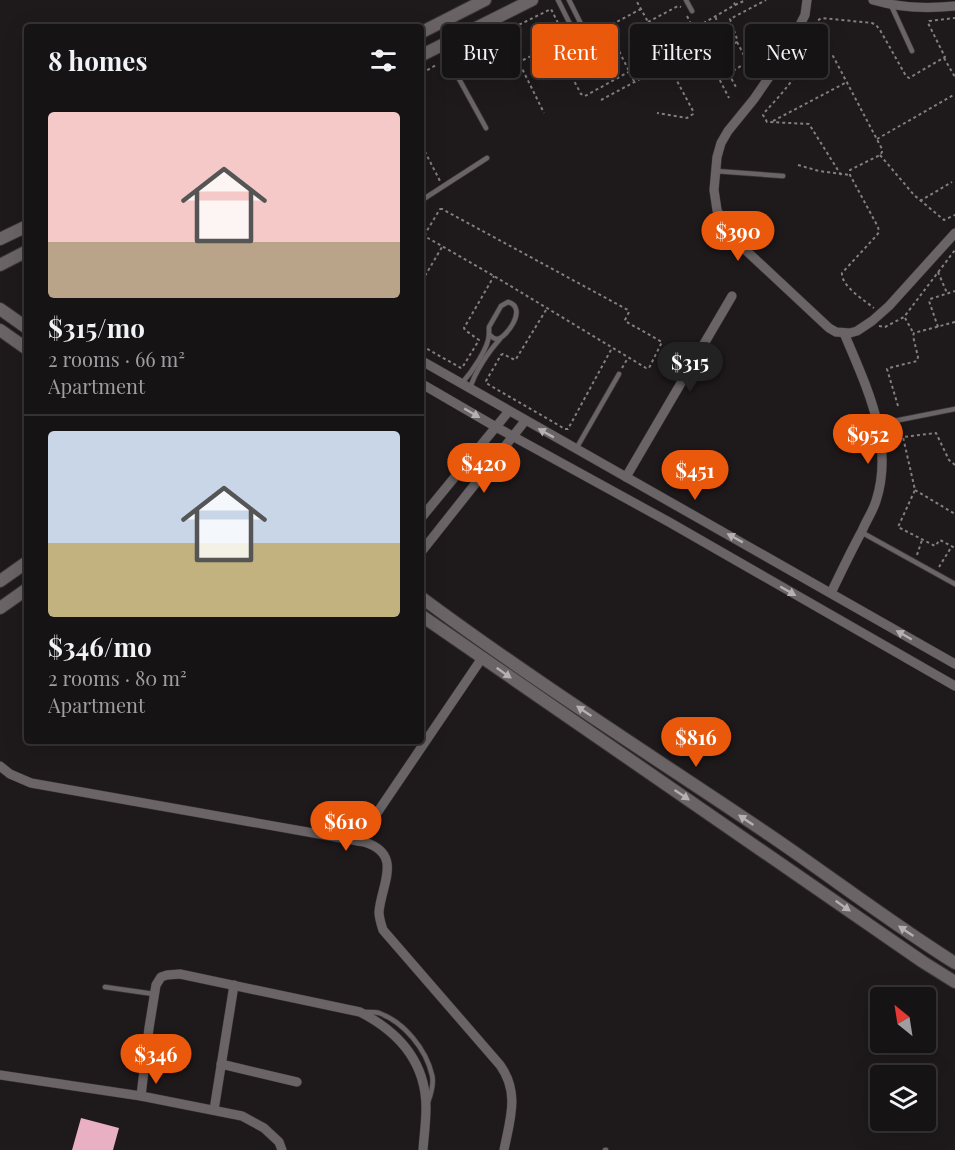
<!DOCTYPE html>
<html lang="en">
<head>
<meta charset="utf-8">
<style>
  :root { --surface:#161314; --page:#232022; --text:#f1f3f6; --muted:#9e9ea0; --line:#353234; --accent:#ea580c }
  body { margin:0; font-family:"Playfair Display",serif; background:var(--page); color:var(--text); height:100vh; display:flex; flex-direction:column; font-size:22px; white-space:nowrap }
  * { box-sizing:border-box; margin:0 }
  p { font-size:20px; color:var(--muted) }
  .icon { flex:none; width:33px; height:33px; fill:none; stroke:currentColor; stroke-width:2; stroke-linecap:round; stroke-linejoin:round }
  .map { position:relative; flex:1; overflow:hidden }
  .side { position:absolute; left:24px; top:24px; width:400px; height:720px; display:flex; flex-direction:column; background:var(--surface); border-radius:6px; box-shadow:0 6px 24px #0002,0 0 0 2px var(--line) }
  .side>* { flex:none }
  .hud { position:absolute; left:442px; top:24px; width:422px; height:54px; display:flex; gap:12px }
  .needle { width:39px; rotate:330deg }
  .tools { position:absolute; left:870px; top:987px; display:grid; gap:12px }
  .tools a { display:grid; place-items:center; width:66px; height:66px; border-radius:6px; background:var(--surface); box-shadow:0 6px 24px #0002,0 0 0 2px var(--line); font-size:30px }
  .price { position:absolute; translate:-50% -51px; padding:0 14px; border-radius:21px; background:var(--accent); color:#fff; font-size:20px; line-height:39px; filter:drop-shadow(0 2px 3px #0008) }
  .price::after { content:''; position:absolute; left:50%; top:36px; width:18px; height:14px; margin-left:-9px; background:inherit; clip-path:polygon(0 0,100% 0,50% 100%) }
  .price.active { background:#222; color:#fff }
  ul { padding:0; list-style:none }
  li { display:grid; align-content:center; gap:12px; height:318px; padding:0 24px }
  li+li { border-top:2px solid var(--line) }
  li span { display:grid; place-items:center; height:186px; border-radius:6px; color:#555 }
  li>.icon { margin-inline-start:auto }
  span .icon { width:108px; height:108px; fill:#fffc; stroke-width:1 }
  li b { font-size:26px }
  h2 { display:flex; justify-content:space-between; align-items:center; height:72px; padding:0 24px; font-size:26px }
  .tag { padding:0 21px; border-radius:6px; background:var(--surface); box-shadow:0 6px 24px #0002,0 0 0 2px var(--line); font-size:21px; line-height:54px }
  .tag.active { background:var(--accent); color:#fff }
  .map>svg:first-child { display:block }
</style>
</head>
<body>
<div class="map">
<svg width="955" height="1150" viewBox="0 0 955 1150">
  <rect width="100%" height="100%" fill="#1e191b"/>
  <path fill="#e9afc3" d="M81,1118l38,10 -6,22h-41z"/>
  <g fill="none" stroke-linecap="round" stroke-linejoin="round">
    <g stroke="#393637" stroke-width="6">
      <g id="service">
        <path d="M558,0l20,40"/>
        <path d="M569,0l18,36"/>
        <path d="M686,0l6,11"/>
        <path d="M891,5l21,46"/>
        <path d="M587,36c9,4 18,21 16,32l-6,4h-8l-2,-3 -12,-22 3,-7z"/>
        <path d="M442,48l44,80"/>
        <path d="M715,171l68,5"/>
        <path d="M422,200l65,-42"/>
        <path d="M508,302c21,6 -3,37 -11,37 -4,0 -5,-2 -8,-5v-7l12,-21z"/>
        <path d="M462,383c9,-10 27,-35 27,-49"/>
        <path d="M470,389c4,-16 19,-38 30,-50"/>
        <path d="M879,424l76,-15"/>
        <path d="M576,449l43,-75"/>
        <path d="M861,532l94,52"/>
        <path d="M105,987l49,7"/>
        <path d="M365,1012c4,0 10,0 14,1 25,9 47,36 53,62 2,8 -1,19 -4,27"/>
        <path d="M605,1150h1"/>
      </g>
    </g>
    <g stroke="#393637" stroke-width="10">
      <g id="minor">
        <path d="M807,0l-2,15 -20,39 -31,45 -26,32 -7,12 -4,14 -3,33 3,20 8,18 13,15 91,85 7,4 14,1 7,-2 15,-10 17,-15 66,-73"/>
        <path d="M873,0c27,8 54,9 82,6"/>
        <path d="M422,361l533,303"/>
        <path d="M422,384l74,43 173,95 286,164"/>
        <path d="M626,477l106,-181"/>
        <path d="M422,517l87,-106"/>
        <path d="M422,551l103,-130"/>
        <path d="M831,593c10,-21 20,-42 31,-62 4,-10 11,-20 14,-30 19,-58 -10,-115 -32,-168"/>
        <path d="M0,766l10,8 21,9 333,59c40,12 17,43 15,70 0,6 2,12 4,18l117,135c20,28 10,54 4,85"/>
        <path d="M358,841l124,-183"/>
        <path d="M221,1064l76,18"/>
        <path d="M0,1075l141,21 101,20 22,12 15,14 3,8"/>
        <path d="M141,1096l8,-68 7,-43 5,-8 6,-2 13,-1 180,38c39,20 66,50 66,96 0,14 -2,28 -3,42"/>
        <path d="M214,1110l20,-125"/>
      </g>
    </g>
    <g stroke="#393637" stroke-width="14">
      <g id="tertiary">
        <path d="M422,32l63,-32"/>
        <path d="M422,55l110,-55"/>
        <path d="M0,239l27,-13"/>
        <path d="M0,265l27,-14"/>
        <path d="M0,309l27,19"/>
        <path d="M0,330l27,19"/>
        <path d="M0,581l27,-19"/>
        <path d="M422,598c112,83 230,158 346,236 62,42 123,89 187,129"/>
        <path d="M0,608l27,-19"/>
        <path d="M422,616l501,346 32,20"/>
      </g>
    </g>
    <g stroke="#837e80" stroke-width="2" stroke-dasharray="3 3" stroke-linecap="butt">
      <path d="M735,5l11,-5"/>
      <path d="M687,16l42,82"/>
      <path d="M648,22l30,-16 3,1"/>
      <path d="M693,29l42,-24 -2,-5"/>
      <path d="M504,32l40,81"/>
      <path d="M723,36l12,-4"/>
      <path d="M737,42l10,19"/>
      <path d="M555,45l26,49 4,2 78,-43 1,-2 -28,-51"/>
      <path d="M704,48l20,-10 -9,-22"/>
      <path d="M809,51l21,3 3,2 49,93v3l-2,3 -30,15v5l28,52 1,5 -2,3 -35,38c-1,13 22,27 32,35"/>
      <path d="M460,54l91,-45 15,30 -47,23"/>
      <path d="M657,56l5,11"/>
      <path d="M708,57l29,-15v-3l-7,-20 36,-19"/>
      <path d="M944,58l11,19"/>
      <path d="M723,63l14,26"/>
      <path d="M713,68l15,-8 -5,-11"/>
      <path d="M422,73l14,-8"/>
      <path d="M728,74l29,-18"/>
      <path d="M634,81l-27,-54 34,-18"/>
      <path d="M601,100l67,-36 25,47v3l-6,4 -30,-5"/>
      <path d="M422,105l3,8 -3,3"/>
      <path d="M773,121l74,-39"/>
      <path d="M877,139l78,-45"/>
      <path d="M422,146l18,35"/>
      <path d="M880,155l34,40 30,25 11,-5"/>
      <path d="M798,165l21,6 31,4"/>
      <path d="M841,175l-32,-51 -39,-2h-3l-4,-7 2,-3c16,-18 36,-38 43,-62 4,-12 1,-26 14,-32l50,5 4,2 4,5 26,46 3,2 36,-21 -17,-34 1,-2 26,-3"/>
      <path d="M920,201l32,-19"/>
      <path d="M440,209h2l186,101 1,2 -4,8v1l37,21 -13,26h-3l-152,-92 -68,-39 -1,-3z"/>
      <path d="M938,272l9,21"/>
      <path d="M422,281l20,-34"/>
      <path d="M546,310l-30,49 -1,1 -12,-6 -2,1 -15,26v2l79,46h3l44,-81"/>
      <path d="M905,318l9,16"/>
      <path d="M879,326l6,1 19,-10 51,-67"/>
      <path d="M938,327l-9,-26 1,-2 25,-8"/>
      <path d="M422,346l39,22h1l17,-28 -14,-10 -1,-2 30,-52"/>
      <path d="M622,368l6,-10"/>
      <path d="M898,406l-11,-37 2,-1 28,-7 1,-4 -5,-21 1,-3 41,-11"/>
      <path d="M955,465l-6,-5 -13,-27 -33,4 12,53 -17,37 37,19 5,-6 15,8"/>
      <path d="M915,490l40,24"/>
      <path d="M917,555l5,-15"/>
      <path d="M939,567l13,-21"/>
    </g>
    <use href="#service" stroke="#6a6466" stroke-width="4.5"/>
    <use href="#minor" stroke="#6a6466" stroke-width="9"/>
    <use href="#tertiary" stroke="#6a6466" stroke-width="12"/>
  </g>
  <defs><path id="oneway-solid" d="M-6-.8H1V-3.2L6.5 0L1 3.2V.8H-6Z" transform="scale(1.5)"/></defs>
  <g fill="#b5b0b2">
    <use href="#oneway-solid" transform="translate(472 413) rotate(30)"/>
    <use href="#oneway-solid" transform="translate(546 433) rotate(-151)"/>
    <use href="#oneway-solid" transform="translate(735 538) rotate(-151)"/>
    <use href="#oneway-solid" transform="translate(788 591) rotate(30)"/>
    <use href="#oneway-solid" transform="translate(904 635) rotate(-150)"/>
    <use href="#oneway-solid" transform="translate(504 673) rotate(35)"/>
    <use href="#oneway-solid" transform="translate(584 711) rotate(-146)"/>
    <use href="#oneway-solid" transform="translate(682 795) rotate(34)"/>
    <use href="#oneway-solid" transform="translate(746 820) rotate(-146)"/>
    <use href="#oneway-solid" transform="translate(843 906) rotate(35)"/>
    <use href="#oneway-solid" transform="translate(906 931) rotate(-146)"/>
  </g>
</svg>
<div class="tools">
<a><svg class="needle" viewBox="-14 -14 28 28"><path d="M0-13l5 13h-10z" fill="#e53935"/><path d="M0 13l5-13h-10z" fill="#9e9ea0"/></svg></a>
<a><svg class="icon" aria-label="layers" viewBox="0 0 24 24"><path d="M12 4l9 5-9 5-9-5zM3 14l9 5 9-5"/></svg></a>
</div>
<b class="price" style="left:738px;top:262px">$390</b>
<b class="price active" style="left:690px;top:393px">$315</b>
<b class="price" style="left:868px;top:465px">$952</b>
<b class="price" style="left:484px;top:494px">$420</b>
<b class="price" style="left:695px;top:501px">$451</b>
<b class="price" style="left:696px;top:768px">$816</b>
<b class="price" style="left:346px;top:852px">$610</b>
<b class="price" style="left:156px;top:1085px">$346</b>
<div class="hud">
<a class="tag">Buy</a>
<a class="tag active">Rent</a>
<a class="tag">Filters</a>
<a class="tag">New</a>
</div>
<section class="side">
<h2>8 homes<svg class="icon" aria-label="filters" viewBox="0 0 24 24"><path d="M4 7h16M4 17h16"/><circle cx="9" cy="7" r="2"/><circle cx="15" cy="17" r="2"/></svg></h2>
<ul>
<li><span style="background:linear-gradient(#f6c9c9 70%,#b9a48a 0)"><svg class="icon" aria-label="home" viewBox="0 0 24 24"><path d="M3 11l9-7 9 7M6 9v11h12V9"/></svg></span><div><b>$315/mo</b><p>2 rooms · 66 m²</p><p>Apartment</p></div></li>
<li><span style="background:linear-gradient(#c9d6e8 60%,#c2b280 0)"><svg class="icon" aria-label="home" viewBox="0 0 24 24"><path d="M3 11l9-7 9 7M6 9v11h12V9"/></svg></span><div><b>$346/mo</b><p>2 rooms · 80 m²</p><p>Apartment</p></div></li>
</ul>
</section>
</div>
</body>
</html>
